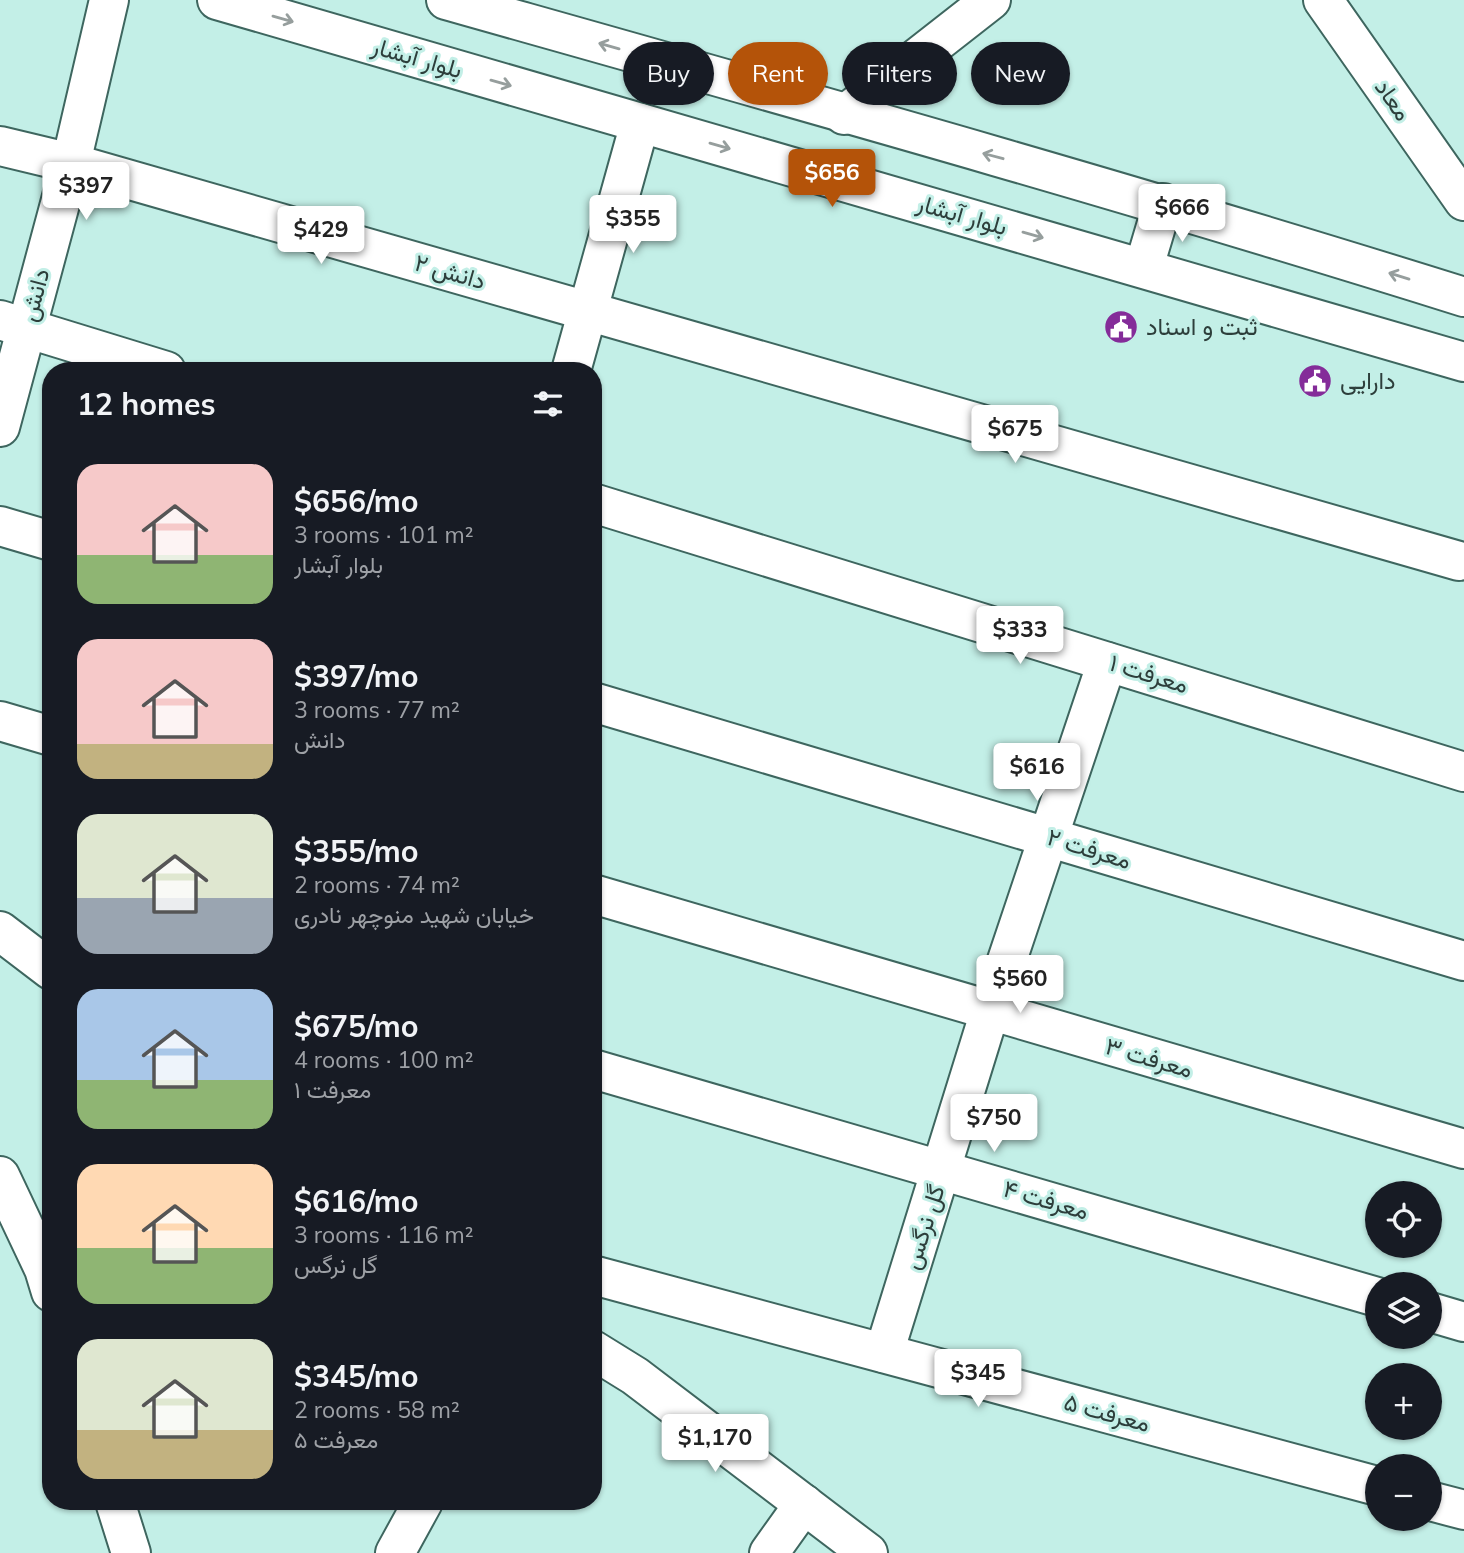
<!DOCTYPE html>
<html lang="en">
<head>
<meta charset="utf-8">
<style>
  :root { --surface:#171b24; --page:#20242c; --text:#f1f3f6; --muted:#9ea1a6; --accent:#b45309 }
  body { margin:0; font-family:Mulish,Vazirmatn,sans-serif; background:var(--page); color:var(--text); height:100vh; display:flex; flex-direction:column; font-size:26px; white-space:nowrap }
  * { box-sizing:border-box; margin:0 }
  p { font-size:23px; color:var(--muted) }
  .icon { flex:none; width:38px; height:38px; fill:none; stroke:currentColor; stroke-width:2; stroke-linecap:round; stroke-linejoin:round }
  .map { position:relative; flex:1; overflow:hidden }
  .drawer { position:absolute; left:42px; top:362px; width:560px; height:1148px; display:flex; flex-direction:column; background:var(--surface); border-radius:28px; box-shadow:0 2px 5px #0004 }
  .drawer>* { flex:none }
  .hud { position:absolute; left:623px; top:42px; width:665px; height:63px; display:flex; gap:14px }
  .controls { position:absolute; left:1365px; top:1181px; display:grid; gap:14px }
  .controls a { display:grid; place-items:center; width:77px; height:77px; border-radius:50%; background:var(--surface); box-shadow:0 2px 5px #0004; font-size:35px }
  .price { position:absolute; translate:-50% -60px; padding:0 16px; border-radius:7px; background:#fff; color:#222; font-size:23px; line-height:46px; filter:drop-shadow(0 2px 4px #0008) }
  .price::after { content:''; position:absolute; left:50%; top:42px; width:21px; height:16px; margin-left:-10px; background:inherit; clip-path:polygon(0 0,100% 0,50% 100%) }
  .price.active { background:var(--accent); color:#fff }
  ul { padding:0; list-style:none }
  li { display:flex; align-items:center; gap:21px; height:175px; padding:0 35px }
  li span { display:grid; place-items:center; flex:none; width:196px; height:140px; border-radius:21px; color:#555 }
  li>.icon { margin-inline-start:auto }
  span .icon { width:84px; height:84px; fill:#fffc; stroke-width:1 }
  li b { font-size:30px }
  h2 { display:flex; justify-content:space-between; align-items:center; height:84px; padding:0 35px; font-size:30px }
  .pill { padding:0 24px; border-radius:32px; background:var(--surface); box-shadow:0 2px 5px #0004; font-size:24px; line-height:63px }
  .pill.active { background:var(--accent); color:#fff }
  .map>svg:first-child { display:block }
</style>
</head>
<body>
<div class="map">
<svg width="1464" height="1553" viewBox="0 0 1464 1553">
  <rect width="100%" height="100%" fill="#c3efe7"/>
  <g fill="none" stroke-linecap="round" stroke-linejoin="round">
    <g stroke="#3e665f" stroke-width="42">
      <g id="minor">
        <path d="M217,0l1247,362"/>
        <path d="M446,0c340,96 680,191 1018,297"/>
        <path d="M1323,0l141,201"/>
        <path d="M844,115l147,-115"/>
        <path d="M0,146l71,17 1388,398"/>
        <path d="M1144,267l19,-64"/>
        <path d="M0,320l166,51"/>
        <path d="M571,371l69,-248"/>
        <path d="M0,427l71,-264 38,-163"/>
        <path d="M593,503l871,269"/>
        <path d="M0,526l51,15"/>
        <path d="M593,702l871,259"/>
        <path d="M0,721l51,15"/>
        <path d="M593,894l871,255"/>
        <path d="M0,931l51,39"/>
        <path d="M593,1069l784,228"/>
        <path d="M0,1176l44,93 7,23"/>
        <path d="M593,1275l784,211"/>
        <path d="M1430,1312l34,10"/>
        <path d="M593,1350l42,26 233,177"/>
        <path d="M884,1353l106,-342 117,-349"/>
        <path d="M1430,1501l34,9"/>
        <path d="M115,1502l16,51"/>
        <path d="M395,1553l28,-51"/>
        <path d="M769,1553l35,-49"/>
      </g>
    </g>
    <use href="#minor" stroke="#fff" stroke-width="38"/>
  </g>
  <defs><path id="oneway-shaft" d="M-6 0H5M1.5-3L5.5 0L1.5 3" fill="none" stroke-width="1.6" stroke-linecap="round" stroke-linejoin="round" transform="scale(1.75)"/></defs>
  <g stroke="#969e9d">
    <use href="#oneway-shaft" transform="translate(283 19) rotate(16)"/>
    <use href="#oneway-shaft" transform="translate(609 46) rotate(-164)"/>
    <use href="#oneway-shaft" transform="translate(501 83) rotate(16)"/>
    <use href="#oneway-shaft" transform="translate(720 146) rotate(16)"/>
    <use href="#oneway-shaft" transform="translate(993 156) rotate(-165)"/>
    <use href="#oneway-shaft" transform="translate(1033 235) rotate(16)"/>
    <use href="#oneway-shaft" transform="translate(1399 276) rotate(-163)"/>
  </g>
  <defs>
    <g id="civic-disc" transform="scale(1.75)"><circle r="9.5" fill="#842c99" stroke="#c3efe7"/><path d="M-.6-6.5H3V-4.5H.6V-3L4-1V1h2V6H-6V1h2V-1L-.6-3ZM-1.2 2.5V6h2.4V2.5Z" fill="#fff"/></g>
  </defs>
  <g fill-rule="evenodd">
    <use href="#civic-disc" x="1121" y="327"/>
    <use href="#civic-disc" x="1315" y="381"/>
  </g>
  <g text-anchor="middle" stroke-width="6" stroke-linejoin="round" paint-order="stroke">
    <g font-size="24" fill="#2d3e3b" stroke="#c3efe7">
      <text transform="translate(417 58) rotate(16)" y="8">بلوار آبشار</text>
      <text transform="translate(1393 100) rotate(55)" y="8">معاد</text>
      <text transform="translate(962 215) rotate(16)" y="8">بلوار آبشار</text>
      <text transform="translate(450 272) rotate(16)" y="8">دانش ۲</text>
      <text transform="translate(35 295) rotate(-75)" y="8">دانش</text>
      <text transform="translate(1149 674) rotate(17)" y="8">معرفت ۱</text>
      <text transform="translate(1089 849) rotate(17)" y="8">معرفت ۲</text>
      <text transform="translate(1149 1058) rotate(16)" y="8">معرفت ۳</text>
      <text transform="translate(1046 1200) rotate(16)" y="8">معرفت ۴</text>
      <text transform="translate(924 1227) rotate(-72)" y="8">گل نرگس</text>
      <text transform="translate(1107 1413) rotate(15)" y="8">معرفت ۵</text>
    </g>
    <g font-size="24" fill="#2d3e3b" stroke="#c3efe7" text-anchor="start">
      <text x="1146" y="335">ثبت و اسناد</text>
      <text x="1340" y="389">دارایی</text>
    </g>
  </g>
</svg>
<div class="controls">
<a><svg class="icon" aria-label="locate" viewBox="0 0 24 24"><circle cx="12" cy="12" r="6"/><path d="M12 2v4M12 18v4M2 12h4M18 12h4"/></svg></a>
<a><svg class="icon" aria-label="layers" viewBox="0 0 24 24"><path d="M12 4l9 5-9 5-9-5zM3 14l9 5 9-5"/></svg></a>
<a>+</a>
<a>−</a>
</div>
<b class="price active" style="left:832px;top:209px">$656</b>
<b class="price" style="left:86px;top:222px">$397</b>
<b class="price" style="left:1182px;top:244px">$666</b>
<b class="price" style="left:633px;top:255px">$355</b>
<b class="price" style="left:321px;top:266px">$429</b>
<b class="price" style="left:1015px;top:465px">$675</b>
<b class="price" style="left:1020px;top:666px">$333</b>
<b class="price" style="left:1037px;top:803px">$616</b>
<b class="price" style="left:1020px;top:1015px">$560</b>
<b class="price" style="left:994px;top:1154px">$750</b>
<b class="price" style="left:978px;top:1409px">$345</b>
<b class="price" style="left:715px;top:1474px">$1,170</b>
<div class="hud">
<a class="pill">Buy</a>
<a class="pill active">Rent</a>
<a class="pill">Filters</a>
<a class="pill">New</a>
</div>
<section class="drawer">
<h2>12 homes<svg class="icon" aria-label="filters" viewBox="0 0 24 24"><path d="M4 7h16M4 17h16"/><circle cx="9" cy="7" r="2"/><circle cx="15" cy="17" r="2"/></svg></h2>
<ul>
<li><span style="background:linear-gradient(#f6c9c9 65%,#8fb573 0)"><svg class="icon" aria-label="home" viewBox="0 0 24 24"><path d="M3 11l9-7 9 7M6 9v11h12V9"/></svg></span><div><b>$656/mo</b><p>3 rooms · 101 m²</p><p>بلوار آبشار</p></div></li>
<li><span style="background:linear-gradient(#f6c9c9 75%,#c2b280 0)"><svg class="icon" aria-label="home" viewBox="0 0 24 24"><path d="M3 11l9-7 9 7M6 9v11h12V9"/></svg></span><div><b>$397/mo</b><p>3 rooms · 77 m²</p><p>دانش</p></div></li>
<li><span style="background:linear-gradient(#dfe7d0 60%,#9aa5b1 0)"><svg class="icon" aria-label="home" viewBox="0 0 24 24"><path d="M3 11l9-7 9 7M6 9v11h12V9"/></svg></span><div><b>$355/mo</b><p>2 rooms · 74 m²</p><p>خیابان شهید منوچهر نادری</p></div></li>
<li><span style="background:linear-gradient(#a9c7e8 65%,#8fb573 0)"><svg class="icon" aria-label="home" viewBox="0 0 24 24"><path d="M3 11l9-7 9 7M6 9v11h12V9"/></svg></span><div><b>$675/mo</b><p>4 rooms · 100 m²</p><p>معرفت ۱</p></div></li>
<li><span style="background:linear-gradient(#ffd9b3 60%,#8fb573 0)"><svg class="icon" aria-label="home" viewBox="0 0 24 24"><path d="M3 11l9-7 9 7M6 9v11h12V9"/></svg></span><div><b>$616/mo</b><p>3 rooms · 116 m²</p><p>گل نرگس</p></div></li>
<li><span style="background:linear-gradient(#dfe7d0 65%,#c2b280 0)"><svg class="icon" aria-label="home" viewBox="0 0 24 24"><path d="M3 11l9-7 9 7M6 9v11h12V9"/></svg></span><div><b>$345/mo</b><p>2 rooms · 58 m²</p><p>معرفت ۵</p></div></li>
</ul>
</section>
</div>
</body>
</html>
